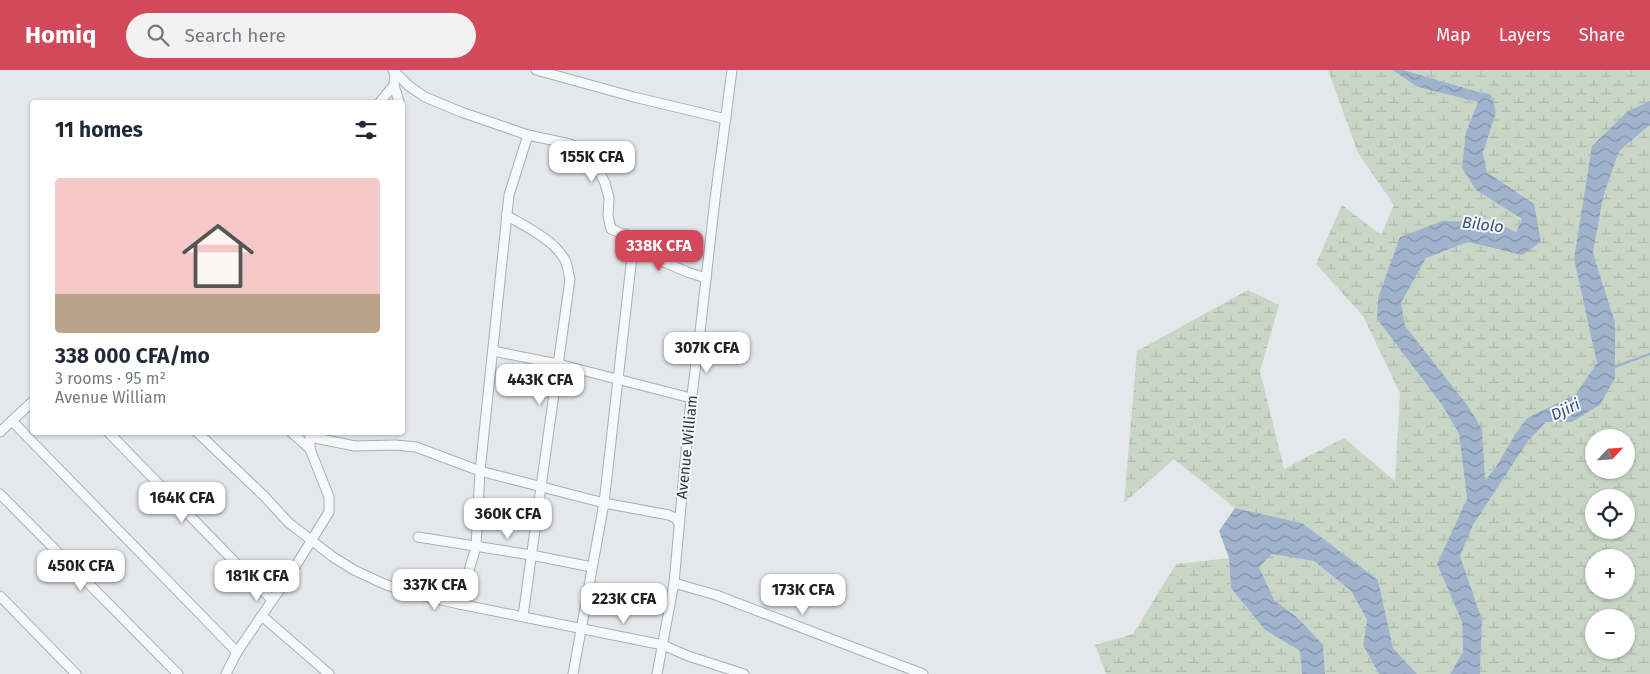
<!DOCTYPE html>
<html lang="en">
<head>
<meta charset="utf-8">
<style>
  :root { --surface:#fff; --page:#f2f2f3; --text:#1f2937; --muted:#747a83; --accent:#d1495b }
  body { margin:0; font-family:"Fira Sans",sans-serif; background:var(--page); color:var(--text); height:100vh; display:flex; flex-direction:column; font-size:19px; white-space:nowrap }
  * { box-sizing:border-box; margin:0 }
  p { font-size:16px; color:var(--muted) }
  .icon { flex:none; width:28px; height:28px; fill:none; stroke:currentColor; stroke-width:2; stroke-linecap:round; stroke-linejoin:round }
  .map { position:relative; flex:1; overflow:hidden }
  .drawer { position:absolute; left:30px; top:30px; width:375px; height:335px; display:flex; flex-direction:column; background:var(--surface); border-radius:5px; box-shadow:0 1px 4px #0004 }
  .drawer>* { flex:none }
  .needle { width:32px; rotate:64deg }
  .buttons { position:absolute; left:1585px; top:359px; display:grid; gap:10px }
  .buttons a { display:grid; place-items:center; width:50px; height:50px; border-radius:50%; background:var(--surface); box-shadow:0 1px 4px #0004; font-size:25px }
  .price { position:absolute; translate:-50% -42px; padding:0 11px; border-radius:10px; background:#fff; color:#222; font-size:16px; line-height:32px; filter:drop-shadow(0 1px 2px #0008) }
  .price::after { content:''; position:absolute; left:50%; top:30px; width:15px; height:11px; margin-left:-8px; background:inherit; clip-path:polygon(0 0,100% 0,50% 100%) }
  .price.current { background:var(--accent); color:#fff }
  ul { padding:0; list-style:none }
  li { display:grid; align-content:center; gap:10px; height:265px; padding:0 25px }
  li span { display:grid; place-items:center; height:155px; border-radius:5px; color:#555 }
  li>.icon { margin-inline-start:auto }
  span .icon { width:90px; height:90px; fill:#fffc; stroke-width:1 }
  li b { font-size:21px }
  h2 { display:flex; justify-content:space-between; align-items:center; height:60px; padding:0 25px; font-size:21px }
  header { display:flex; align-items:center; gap:30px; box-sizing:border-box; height:70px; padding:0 25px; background:var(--accent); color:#fff }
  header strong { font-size:24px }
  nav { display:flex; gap:28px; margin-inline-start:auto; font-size:18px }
  .search { width:350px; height:45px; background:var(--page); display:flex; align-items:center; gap:12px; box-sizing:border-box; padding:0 18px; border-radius:28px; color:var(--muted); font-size:19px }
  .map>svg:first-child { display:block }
</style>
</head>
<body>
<header>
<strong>Homiq</strong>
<div class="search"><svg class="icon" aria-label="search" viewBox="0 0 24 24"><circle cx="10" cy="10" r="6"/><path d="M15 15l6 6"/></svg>Search here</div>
<nav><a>Map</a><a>Layers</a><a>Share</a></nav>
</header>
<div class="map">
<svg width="1650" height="604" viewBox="0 0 1650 604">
  <defs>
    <pattern id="wetland-marsh" width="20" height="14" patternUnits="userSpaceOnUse" patternTransform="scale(1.25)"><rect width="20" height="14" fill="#c9d6c5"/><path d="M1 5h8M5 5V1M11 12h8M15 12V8" fill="none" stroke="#adb8ab"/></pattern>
    <pattern id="water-waves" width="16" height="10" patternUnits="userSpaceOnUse" patternTransform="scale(1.25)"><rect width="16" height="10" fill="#9fb4cc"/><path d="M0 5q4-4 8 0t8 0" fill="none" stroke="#8293a7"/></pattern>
  </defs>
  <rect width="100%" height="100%" fill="#e4e7ec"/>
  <g fill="url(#wetland-marsh)" fill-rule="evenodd">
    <path d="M1328,0h64l26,17 60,15 -12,30 10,58 46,29 -6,13 -20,-10 -95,14 -23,62 -1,21 65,86 17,29 8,66 -30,64 25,58 1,30 -13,22h-33l-24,-26 -15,-68 -76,-57 -67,-15 -61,-49 -50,44 13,-152 111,-61 31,15 -19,66 24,98 60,-31 51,43 5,-88 -37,-77 -47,-52 26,-59 39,30 13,-30 -36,-52z"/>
    <path d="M1404,0h246v31l-22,10 -54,148 24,104 -22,31 -49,24 -11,15 -22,37 -10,11 -2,-52 -14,-23 -64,-80 -3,-23 25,-45 42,-16 54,13 12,-51 -47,-32 -4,-19 13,-41 -5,-18 -13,-2z"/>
    <path d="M1650,55v549h-170l2,-54 -22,-64 13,-31 55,-84 18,-19h26l28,-17 15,-83 -22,-69 10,-55 16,-47zM1594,368h32v32h-32zM1594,428h32v32h-32zM1594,488h32v32h-32zM1594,548h32v32h-32z"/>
    <path d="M1272,484l42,7 37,30 16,30 -4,23 16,30h-54l-2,-29 -25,-27 -24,-18 -16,-34z"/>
    <path d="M1229,488l2,30 34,42 35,21 2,23h-196l-11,-29 38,-11 43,-70z"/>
  </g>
  <g fill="url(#water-waves)">
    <path d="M1392,0h12l74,22 13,2 5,18 -13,41 4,19 47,32 7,38 -19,13 -54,-13 -42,16 -25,45 4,23 63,80 14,23 3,51 9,-10 22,-37 11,-15 49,-24 21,-31 -23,-104 18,-113 36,-35 22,-10v24l-31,26 -16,47 -10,55 22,69v56l-15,27 -28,17h-26l-18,19 -55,84 -13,31 22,64 -2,54h-30l13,-22 -1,-30 -25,-58 30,-65 -8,-65 -17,-29 -65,-86 1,-21 22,-61 42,-16 54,1 20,10 6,-13 -46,-29 -14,-22 4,-36 12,-30 -60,-15z"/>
    <path d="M1235,438l67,15 76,57 15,68 24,26h6h-44l-16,-29 4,-25 -16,-29 -37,-30 -42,-7 -13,13 15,33 24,18 25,27 2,29h-23l-2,-23 -35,-21 -34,-42 -2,-30 -10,-27z"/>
  </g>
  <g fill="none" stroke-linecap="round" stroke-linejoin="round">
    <path stroke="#9fb4cc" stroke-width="2.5" d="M1614,297l36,-13"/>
    <g stroke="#a9aeb7" stroke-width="11">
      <g id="street">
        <path d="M393,0l16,16 16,11 36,15 67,23 42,9 15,7 14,20 6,12 4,15 -1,18 3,13 30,13 14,14 9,6 23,10 19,6"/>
        <path d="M536,0l98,27 92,22"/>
        <path d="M394,15l5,17"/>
        <path d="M380,32l14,-17 1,-13"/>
        <path d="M506,145c20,12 47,24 59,45 3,5 3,13 5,19l-47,337"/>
        <path d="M493,281l65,13 133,34"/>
        <path d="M12,351l225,231"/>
        <path d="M0,362l32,-30"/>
        <path d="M108,362l164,168"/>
        <path d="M197,362l67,64 25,27 44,34 21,13 30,14 26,9 49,11 204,41 25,11 56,18"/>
        <path d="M291,362l19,17"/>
        <path d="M310,367l45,9 40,-1 21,2 64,24 124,32 65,12 6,3 4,5"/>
        <path d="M0,424l178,180"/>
        <path d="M418,467l113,18 61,12"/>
        <path d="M674,513l42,12 207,79"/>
        <path d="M0,526l76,78"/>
        <path d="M459,534l17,-57 4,-76 29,-276 19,-60"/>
        <path d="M262,546l67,58"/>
        <path d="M226,604l11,-22 58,-85 34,-55v-15l-19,-48v-12l2,-3"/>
        <path d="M573,604l31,-171 29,-256v-3l-7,-10"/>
        <path d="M657,604l17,-91 15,-165 11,-86 15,-133 17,-129"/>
      </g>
    </g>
    <use href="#street" stroke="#f7f8fa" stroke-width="9"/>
  </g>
  <g text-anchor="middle" stroke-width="4" stroke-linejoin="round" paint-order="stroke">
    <g font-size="15" fill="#2b3445" stroke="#f4f6f9">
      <text transform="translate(687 377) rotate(-84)" y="5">Avenue William</text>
    </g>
    <g font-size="16" font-style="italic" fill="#34527a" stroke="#f4f6f9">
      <text transform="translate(1483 154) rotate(7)" y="6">Bilolo</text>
      <text transform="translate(1565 339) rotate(-25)" y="6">Djiri</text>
    </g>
  </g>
</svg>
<div class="buttons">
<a><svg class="needle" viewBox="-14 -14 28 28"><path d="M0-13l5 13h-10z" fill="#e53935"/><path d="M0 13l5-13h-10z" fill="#747a83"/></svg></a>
<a><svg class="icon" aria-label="locate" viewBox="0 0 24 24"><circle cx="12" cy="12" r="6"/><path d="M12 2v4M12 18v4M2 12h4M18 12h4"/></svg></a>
<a>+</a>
<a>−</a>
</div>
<b class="price" style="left:592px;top:113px">155K CFA</b>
<b class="price current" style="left:659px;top:202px">338K CFA</b>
<b class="price" style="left:707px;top:304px">307K CFA</b>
<b class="price" style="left:540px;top:336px">443K CFA</b>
<b class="price" style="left:182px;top:454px">164K CFA</b>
<b class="price" style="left:508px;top:470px">360K CFA</b>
<b class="price" style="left:81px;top:522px">450K CFA</b>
<b class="price" style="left:257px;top:532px">181K CFA</b>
<b class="price" style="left:435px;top:541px">337K CFA</b>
<b class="price" style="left:803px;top:546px">173K CFA</b>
<b class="price" style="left:624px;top:555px">223K CFA</b>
<section class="drawer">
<h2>11 homes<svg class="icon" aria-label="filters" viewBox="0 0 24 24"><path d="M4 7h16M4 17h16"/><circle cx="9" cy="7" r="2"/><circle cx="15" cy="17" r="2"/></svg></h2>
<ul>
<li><span style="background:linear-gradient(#f6c9c9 75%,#b9a48a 0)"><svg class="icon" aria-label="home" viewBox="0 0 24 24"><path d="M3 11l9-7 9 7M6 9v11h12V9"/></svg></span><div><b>338 000 CFA/mo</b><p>3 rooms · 95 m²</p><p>Avenue William</p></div></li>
</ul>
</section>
</div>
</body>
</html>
